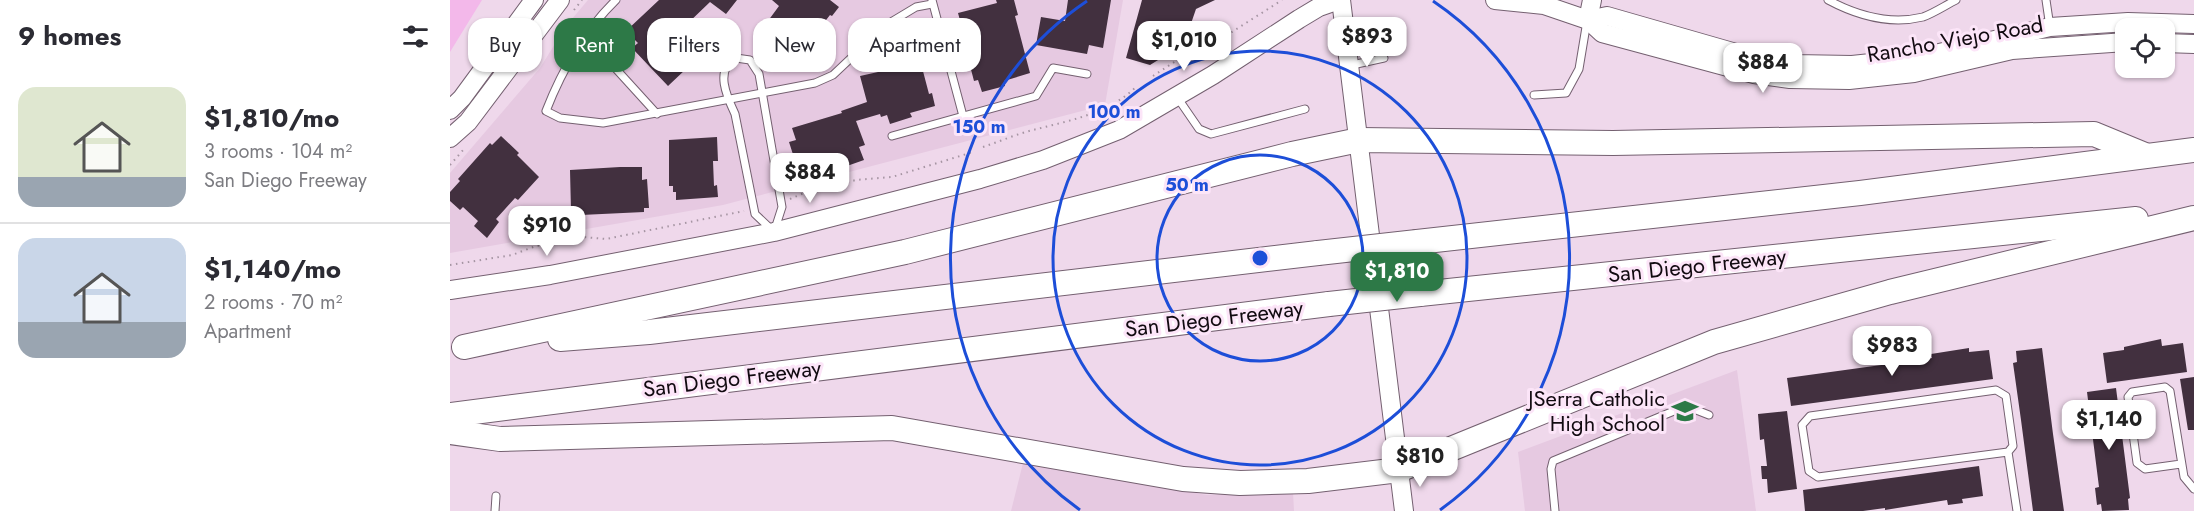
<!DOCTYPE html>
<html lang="en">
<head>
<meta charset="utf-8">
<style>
  :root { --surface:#fff; --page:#f7f7f7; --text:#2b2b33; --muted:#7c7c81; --line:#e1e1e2; --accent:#2d7947 }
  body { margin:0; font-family:Jost,sans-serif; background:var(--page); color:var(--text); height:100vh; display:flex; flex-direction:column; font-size:22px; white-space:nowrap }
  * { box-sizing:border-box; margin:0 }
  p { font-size:20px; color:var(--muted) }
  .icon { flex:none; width:33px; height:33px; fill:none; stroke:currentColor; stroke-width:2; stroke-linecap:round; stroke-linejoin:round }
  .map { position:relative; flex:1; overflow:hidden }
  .sheet { display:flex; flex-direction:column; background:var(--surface); width:450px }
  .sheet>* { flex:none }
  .banner { position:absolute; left:18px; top:18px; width:570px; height:54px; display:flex; gap:12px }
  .buttons { position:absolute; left:1665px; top:18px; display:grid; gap:12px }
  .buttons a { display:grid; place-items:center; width:60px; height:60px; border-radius:12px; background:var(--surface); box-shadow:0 2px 4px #0004; font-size:30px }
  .price { position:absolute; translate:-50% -51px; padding:0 14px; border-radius:12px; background:#fff; color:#222; font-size:20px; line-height:39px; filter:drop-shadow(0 2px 3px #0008) }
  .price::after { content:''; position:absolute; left:50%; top:36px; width:18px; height:14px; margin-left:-9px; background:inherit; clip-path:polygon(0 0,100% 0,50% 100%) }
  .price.selected { background:var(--accent); color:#fff }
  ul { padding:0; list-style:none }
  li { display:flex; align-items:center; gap:18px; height:150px; padding:0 18px }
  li+li { border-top:2px solid var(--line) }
  li span { display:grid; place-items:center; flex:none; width:168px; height:120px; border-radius:18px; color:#555 }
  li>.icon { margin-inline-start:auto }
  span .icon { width:72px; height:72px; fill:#fffc; stroke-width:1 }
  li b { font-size:26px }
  h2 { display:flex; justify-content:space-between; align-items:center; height:72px; padding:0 18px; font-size:26px }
  .pill { padding:0 21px; border-radius:18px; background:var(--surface); box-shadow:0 2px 4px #0004; font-size:21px; line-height:54px }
  .pill.selected { background:var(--accent); color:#fff }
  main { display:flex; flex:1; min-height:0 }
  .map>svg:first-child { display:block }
</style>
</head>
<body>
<main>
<section class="sheet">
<h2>9 homes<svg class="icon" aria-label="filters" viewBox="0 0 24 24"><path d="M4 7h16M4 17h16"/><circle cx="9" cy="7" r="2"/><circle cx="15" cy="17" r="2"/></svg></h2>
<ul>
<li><span style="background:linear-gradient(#dfe7d0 75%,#9aa5b1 0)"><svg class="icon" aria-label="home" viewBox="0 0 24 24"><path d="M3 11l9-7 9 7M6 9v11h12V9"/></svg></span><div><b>$1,810/mo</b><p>3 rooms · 104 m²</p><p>San Diego Freeway</p></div></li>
<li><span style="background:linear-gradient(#c9d6e8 70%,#9aa5b1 0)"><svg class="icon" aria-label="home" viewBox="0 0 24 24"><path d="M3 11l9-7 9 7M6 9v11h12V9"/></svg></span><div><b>$1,140/mo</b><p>2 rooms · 70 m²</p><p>Apartment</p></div></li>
</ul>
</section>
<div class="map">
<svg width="1744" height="511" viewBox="0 0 1744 511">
  <rect width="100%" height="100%" fill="#efd8eb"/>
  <g fill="#e6c9e1">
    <path d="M138,0h535l-18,105 -382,100 -273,48v-80l90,-105 26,-42z"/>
    <path d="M1287,370l19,141h-231l-7,-59z"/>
    <path d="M573,463l184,32 86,-3 1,19h-283z"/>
  </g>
  <path fill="#f3b8ea" d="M0,0h32l-32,52z"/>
  <g fill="#42303f">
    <path d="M209,0h78l-11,14 -16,-12 -25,24 5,5 -17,17 13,14 -4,4 4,3 -18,17 -36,-38 6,-5 -12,-12z"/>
    <path d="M322,0h58l9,7 -7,9 -2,-1 -15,19 4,3 -17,20 -9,-8 -3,3 -10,-8 3,-5 -18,-14 14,-19z"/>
    <path d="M546,0h18l4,15 -3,1 15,57 -26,8 1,5 -23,6 -4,-12 -4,1 -12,-46h2l-6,-22 39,-10z"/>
    <path d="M618,0h43l-8,48 -14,-3 -2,9 -51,-9 5,-28 24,4z"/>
    <path d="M692,0h73l-19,9 -12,35 -34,21 -24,-7z"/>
    <path d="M469,56l10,38 3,-1 3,13 -25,7 2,4 -22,7 -3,-9 -6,2 -1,-3 -24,7 9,24 -6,2 5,13 -54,19 -4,-11 -8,2 -9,-28 7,-2 -4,-12 50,-15 -1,-2 26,-9 -7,-26 36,-8 -2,-5z"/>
    <path d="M51,136l18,17 -2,2 22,22 -21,23 -3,-2 -19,21 3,3 -12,16 -13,-12 4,-5 -15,-14 -3,3 -10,-9v-9l10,-11 -2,-2 32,-36 2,2z"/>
    <path d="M267,137l1,24h-5l1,25 3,-1 1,12 -42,3v-8h-3v-6h-4v-46z"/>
    <path d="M170,167h22v13l5,-1 2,29h-5v4l-63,3v-4h-10l-1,-41z"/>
    <path d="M1711,339l1,7 21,-3 4,29 -80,11 -4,-30 21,-3v-3z"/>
    <path d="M1519,348v4l20,-2 4,29 -202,27 -4,-28 145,-20 -1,-4z"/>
    <path d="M1592,348l11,86 11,77h-31l-12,-91 -8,-57 4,-1 -1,-11z"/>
    <path d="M1744,377v53h-6l-8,-51z"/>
    <path d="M1666,388l14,110 -2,1 1,11 -27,1 -1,-7 -4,1 -2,-17 4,-1 -12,-95z"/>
    <path d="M1337,411l10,78 -29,4 -1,-14h-5l-1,-13h6l-3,-27 -4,1 -2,-26z"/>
    <path d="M1529,466l4,30 -21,3 1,4 -15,2 -1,-5 -62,10v-2l-22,3h-58l-2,-21z"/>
  </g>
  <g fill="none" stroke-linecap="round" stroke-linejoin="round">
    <g stroke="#746070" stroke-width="9">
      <g id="lane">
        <path d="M166,0c-32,31 -54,70 -70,111l14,7 43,5 212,-40 18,-8 53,-50 30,-18 16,-3"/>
        <path d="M482,0l31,116"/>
        <path d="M1378,0c28,15 62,25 95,17 11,-4 23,-12 33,-17"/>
        <path d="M1596,0l4,27"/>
        <path d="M136,36l71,78"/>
        <path d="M286,58l14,2 9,14 23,133 -8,25 -19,-18 -20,-100c-8,-17 -21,-45 1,-56z"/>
        <path d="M902,65l32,-7"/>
        <path d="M1084,95l32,-2 13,-24 8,-48"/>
        <path d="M727,97l22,32 12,5 94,-25"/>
        <path d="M442,136l144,-40 17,-28 34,6"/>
        <path d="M1558,452l-190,25 -9,-6 -7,-46 8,-9 186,-26 10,6 7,50 -5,6 9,59"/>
        <path d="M1731,464l-36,5 -8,-6 -9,-66 4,-5 33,-5 5,4 14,86 10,12"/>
        <path d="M45,511l1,-15"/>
        <path d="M1105,511l-4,-42 2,-8 133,-55 23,9"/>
      </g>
    </g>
    <g stroke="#746070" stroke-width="20">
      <g id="secondary">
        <path d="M891,0l63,511"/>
        <path d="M1045,0l49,5 44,15 14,13 152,41 36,5 59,1 65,-7 98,-23 114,-8"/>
        <path d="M1138,20l19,-4 150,43 37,5 58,1 66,-7 132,-31 78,-5 66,2"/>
        <path d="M1138,20l4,-20"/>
        <path d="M1714,43l30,1"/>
        <path d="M0,110l12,-12 72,-98"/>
        <path d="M0,138l18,-16 92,-122"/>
        <path d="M0,290l100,-15 224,-43 206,-53 63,-19 76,-30 94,-55 86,-56 20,-12 20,-7"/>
      </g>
    </g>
    <g stroke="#746070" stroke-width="26">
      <g id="highway">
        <path d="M967,242l443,-49 334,-43"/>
        <path d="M970,294l716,-75"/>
        <path d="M110,339l89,-7 669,-79"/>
        <path d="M14,347l441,-95 387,-98 67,-14 254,3 481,-9 51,21"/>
        <path d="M0,415l879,-111"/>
        <path d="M0,432l50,7 392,-11 291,51 57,4 68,-2 91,-11 315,-128 176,-50 304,-74"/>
      </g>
    </g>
    <g stroke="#a695a3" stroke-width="2" stroke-dasharray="1.5 4.5" stroke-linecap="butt">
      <path d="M124,10l8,-10"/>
      <path d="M703,76l38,-25 30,-12 61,-39"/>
      <path d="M533,147c18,-6 36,-14 54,-18 35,-9 72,-16 99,-42"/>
      <path d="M0,165l14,-16"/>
      <path d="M340,199l14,-6 52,-13 36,-3 81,-25"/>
      <path d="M0,265l62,-10 24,-9 47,-9 23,2 138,-28"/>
    </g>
    <use href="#lane" stroke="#fff" stroke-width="7"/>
    <use href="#secondary" stroke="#fff" stroke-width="18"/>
    <use href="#highway" stroke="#fff" stroke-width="24"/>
    <g stroke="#746070" stroke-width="26" stroke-linecap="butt">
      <g id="highway-bridge">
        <path d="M868,253l99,-11"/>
        <path d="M879,304l91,-10"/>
      </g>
    </g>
    <use href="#highway-bridge" stroke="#fff" stroke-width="24"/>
  </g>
  <g fill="none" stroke="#1d4ed8" stroke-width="3">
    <circle cx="810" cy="258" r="103"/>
    <circle cx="810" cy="258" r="207"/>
    <path d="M630 510A310 310 0 0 1 637 1M983 1A310 310 0 0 1 990 510"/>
  </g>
  <defs>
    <g id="school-bare" transform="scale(2.07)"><path d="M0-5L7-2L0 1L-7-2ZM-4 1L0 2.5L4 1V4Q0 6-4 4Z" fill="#2d7947" stroke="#fce5f8" stroke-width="2.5" paint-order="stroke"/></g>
  </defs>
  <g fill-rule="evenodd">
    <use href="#school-bare" x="1235" y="411"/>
  </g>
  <g text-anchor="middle" stroke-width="6" stroke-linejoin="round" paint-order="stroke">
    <g font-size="22" fill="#110a10" stroke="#fce5f8">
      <text transform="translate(1505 39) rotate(-10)" y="8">Rancho Viejo Road</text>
      <text transform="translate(1247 265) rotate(-6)" y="8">San Diego Freeway</text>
      <text transform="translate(764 318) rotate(-7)" y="8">San Diego Freeway</text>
      <text transform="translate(282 378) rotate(-7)" y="8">San Diego Freeway</text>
    </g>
    <g font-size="22" fill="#110a10" stroke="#fce5f8" text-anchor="end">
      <text x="1215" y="406">JSerra Catholic<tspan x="1215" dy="25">High School</tspan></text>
    </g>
  </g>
  <circle cx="810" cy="258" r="9" fill="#1d4ed8" stroke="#fce5f8" stroke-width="3"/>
  <g font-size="18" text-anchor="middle" font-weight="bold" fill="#1d4ed8" stroke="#fce5f8" stroke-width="6" stroke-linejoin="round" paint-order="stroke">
    <text x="664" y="118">100 m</text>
    <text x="529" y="133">150 m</text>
    <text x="737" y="191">50 m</text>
  </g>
</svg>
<div class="buttons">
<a><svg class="icon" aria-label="locate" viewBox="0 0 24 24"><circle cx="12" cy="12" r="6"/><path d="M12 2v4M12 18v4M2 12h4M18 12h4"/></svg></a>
</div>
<b class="price" style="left:917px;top:68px">$893</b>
<b class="price" style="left:734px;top:72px">$1,010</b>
<b class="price" style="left:1313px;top:94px">$884</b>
<b class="price" style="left:360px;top:204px">$884</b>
<b class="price" style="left:97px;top:257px">$910</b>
<b class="price selected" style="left:947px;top:303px">$1,810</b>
<b class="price" style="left:1442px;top:377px">$983</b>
<b class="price" style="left:1659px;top:451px">$1,140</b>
<b class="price" style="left:970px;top:488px">$810</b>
<div class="banner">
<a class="pill">Buy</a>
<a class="pill selected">Rent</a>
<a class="pill">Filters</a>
<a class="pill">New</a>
<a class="pill">Apartment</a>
</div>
</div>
</main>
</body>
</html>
